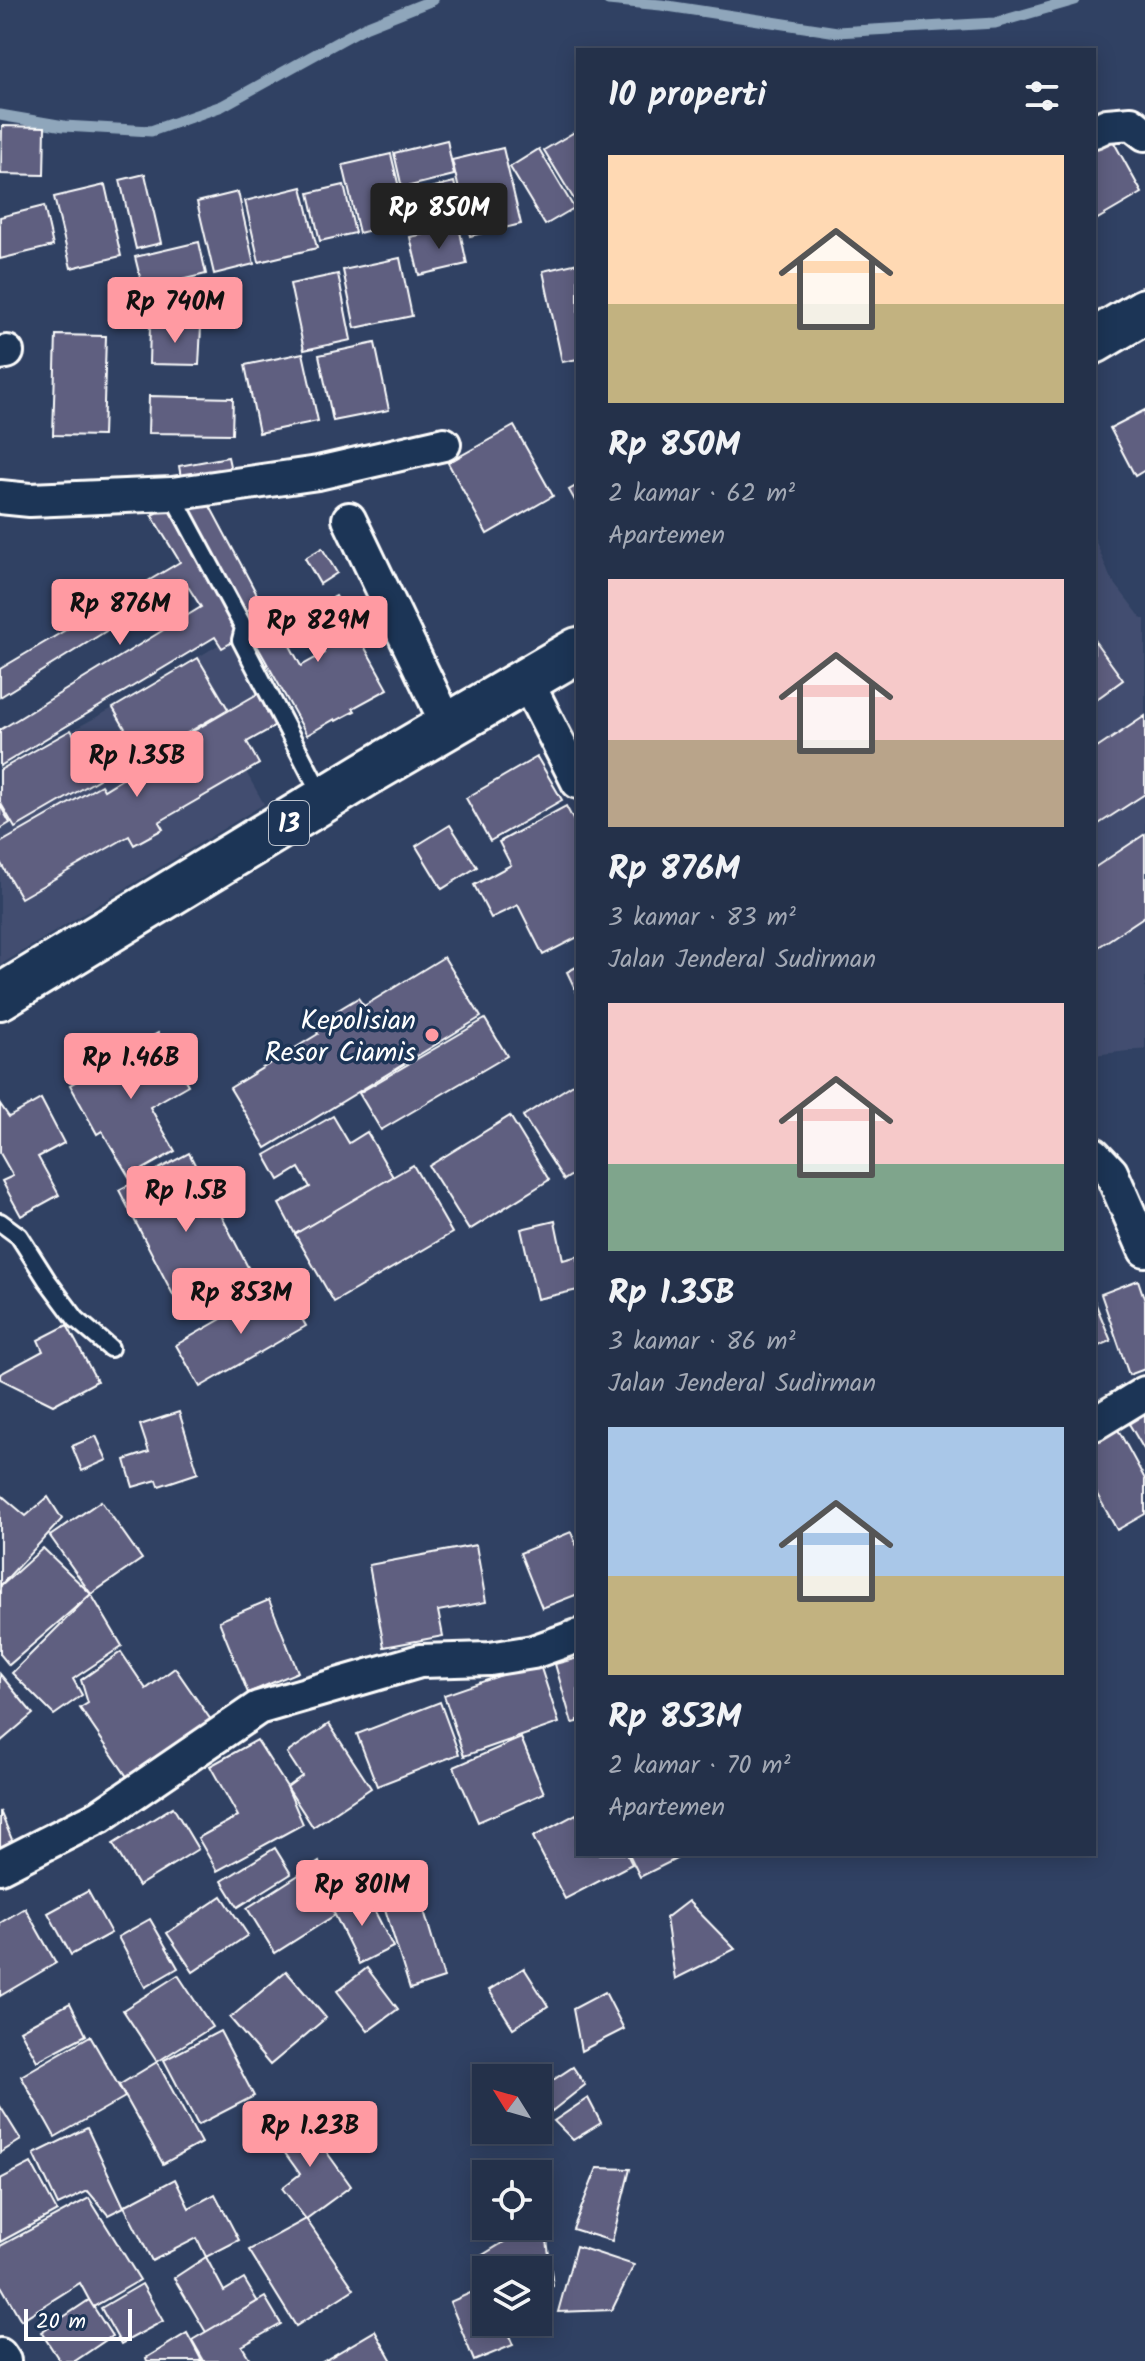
<!DOCTYPE html>
<html lang="id">
<head>
<meta charset="utf-8">
<style>
  :root { --surface:#24314a; --page:#2c3951; --text:#f1f3f6; --muted:#a3a9b5; --line:#414c62; --accent:#ff9aa2 }
  body { margin:0; font-family:Kalam,sans-serif; background:var(--page); color:var(--text); height:100vh; display:flex; flex-direction:column; font-size:30px; white-space:nowrap }
  * { box-sizing:border-box; margin:0 }
  p { font-size:26px; color:var(--muted) }
  .icon { flex:none; width:44px; height:44px; fill:none; stroke:currentColor; stroke-width:2; stroke-linecap:round; stroke-linejoin:round }
  .map { position:relative; flex:1; overflow:hidden }
  .side { position:absolute; left:576px; top:48px; width:520px; height:1808px; display:flex; flex-direction:column; background:var(--surface); border-radius:0px; box-shadow:0 4px 20px #0003,0 0 0 2px var(--line) }
  .side>* { flex:none }
  .needle { width:52px; rotate:307deg }
  .tools { position:absolute; left:472px; top:2064px; display:grid; gap:16px }
  .tools a { display:grid; place-items:center; width:80px; height:80px; border-radius:0px; background:var(--surface); box-shadow:0 4px 20px #0003,0 0 0 2px var(--line); font-size:40px }
  .scale { position:absolute; left:24px; bottom:20px; width:108px; box-sizing:border-box; padding-left:8px; border:4px solid #fff; border-top:0; font-size:22px; line-height:28px; white-space:nowrap; color:#fff; -webkit-text-stroke:6px #1d3557; paint-order:stroke }
  .price { position:absolute; translate:-50% -68px; padding:0 18px; border-radius:8px; background:var(--accent); color:#111; font-size:26px; line-height:52px; filter:drop-shadow(0 2px 4px #0008) }
  .price::after { content:''; position:absolute; left:50%; top:48px; width:24px; height:18px; margin-left:-12px; background:inherit; clip-path:polygon(0 0,100% 0,50% 100%) }
  .price.selected { background:#222; color:#fff }
  ul { padding:0; list-style:none }
  li { display:grid; align-content:center; gap:16px; height:424px; padding:0 32px }
  li span { display:grid; place-items:center; height:248px; border-radius:0px; color:#555 }
  li>.icon { margin-inline-start:auto }
  span .icon { width:144px; height:144px; fill:#fffc; stroke-width:1 }
  li b { font-size:34px }
  h2 { display:flex; justify-content:space-between; align-items:center; height:96px; padding:0 32px; font-size:34px }
  .map>svg:first-child { display:block }
</style>
</head>
<body>
<div class="map">
<svg width="1145" height="2361" viewBox="0 0 1145 2361">
  <rect width="100%" height="100%" fill="#304163"/>
  <filter id="ink" filterUnits="userSpaceOnUse"><feTurbulence type="fractalNoise" baseFrequency=".0125" numOctaves="2"/><feDisplacementMap in="SourceGraphic" scale="16" xChannelSelector="R" yChannelSelector="G"/><feConvolveMatrix kernelMatrix="1 2 1 2 8 2 1 2 1" color-interpolation-filters="sRGB"/></filter>
  <g filter="url(#ink)">
    <g fill="#424e6f">
      <path d="M1094,537l16,40 32,42h3v430l-51,6z"/>
      <path d="M232,643l45,82 -30,17 12,22 -13,8 18,32 -264,161v-195l113,-62 107,-64 3,4z"/>
    </g>
    <g fill="none" stroke-linecap="round" stroke-linejoin="round">
      <g stroke="#8fa6bb" stroke-width="11">
        <path d="M608,0l53,5 176,27 158,-9 80,-23"/>
        <path d="M0,115l64,11 87,5 71,-25 143,-79 68,-27"/>
      </g>
    </g>
    <g fill="#5e5e80" stroke="#fff" stroke-width="2">
      <path d="M2,126l43,1 -1,48 -43,-1z"/>
      <path d="M578,130v76l-34,-56z"/>
      <path d="M1107,130l35,63 -48,28v-84z"/>
      <path d="M447,140l7,35 -52,13 -8,-35z"/>
      <path d="M503,148l18,76 -51,12 -18,-76z"/>
      <path d="M539,149l35,59 -29,17 -35,-58z"/>
      <path d="M391,154l16,67 -48,12 -16,-68z"/>
      <path d="M145,174l16,69 -25,6 -16,-69z"/>
      <path d="M454,182l9,38 -50,13 -10,-38z"/>
      <path d="M105,185l16,71 -50,12 -17,-71z"/>
      <path d="M344,185l11,48 -35,8 -11,-48z"/>
      <path d="M302,187l15,61 -58,14 -14,-61z"/>
      <path d="M238,192l16,72 -40,10 -17,-72z"/>
      <path d="M44,206l9,40 -53,13v-42z"/>
      <path d="M459,227l8,37 -48,11 -9,-38z"/>
      <path d="M199,242l7,32 -63,15 -8,-32z"/>
      <path d="M400,258l12,58 -57,12 -12,-58z"/>
      <path d="M578,263v96l-16,3 -19,-91z"/>
      <path d="M338,274l13,66 -47,10 -14,-66z"/>
      <path d="M150,326l51,1 -2,38 -50,-1z"/>
      <path d="M56,335l50,1 -3,100 -50,-1z"/>
      <path d="M375,343l14,67 -56,11 -14,-66z"/>
      <path d="M303,353l15,68 -59,12 -14,-68z"/>
      <path d="M149,396l84,2 -1,36 -84,-1z"/>
      <path d="M1145,410v60l-10,6 -25,-48z"/>
      <path d="M514,426l39,70 -66,38 -39,-71z"/>
      <path d="M228,457l5,23 -50,9 -4,-23z"/>
      <path d="M578,485v21l-9,-16z"/>
      <path d="M203,493l58,109 -21,13 -59,-111z"/>
      <path d="M167,507l46,77 35,49 -26,15 -7,-11 -215,129v-36l201,-123 -16,-25 -185,115v-28l180,-107 -28,-46z"/>
      <path d="M322,548l15,25 -17,11 -15,-26z"/>
      <path d="M336,596l52,93 -35,19 2,3 -19,10 -1,-2 -28,16 -67,-120 25,-15 36,66 23,-13 -22,-39z"/>
      <path d="M1094,640l29,40 -29,21z"/>
      <path d="M198,658l30,51 -85,50 -30,-51z"/>
      <path d="M259,693l18,32 -30,17 12,22 -100,58 4,7 -29,16 -5,-9 -108,62 -21,-36v-19l101,-58 3,5 26,-16 -2,-5z"/>
      <path d="M1145,716v78l-51,33v-77z"/>
      <path d="M71,730l28,49 -84,49 -15,-26v-32z"/>
      <path d="M537,757l25,43 -72,41 -24,-43z"/>
      <path d="M0,805l10,18 -10,6z"/>
      <path d="M566,806l12,23v108l-35,18 -25,-50 -27,13 -17,-33 37,-20 -12,-23z"/>
      <path d="M450,825l27,42 -35,22 -26,-43z"/>
      <path d="M1145,834v82l-51,34v-82z"/>
      <path d="M444,957l37,60 -215,131 -36,-60 88,-54 -5,-9 45,-27 6,8z"/>
      <path d="M578,966v29l-11,-23z"/>
      <path d="M485,1019l22,37 -126,74 -22,-37z"/>
      <path d="M158,1033l30,52 -38,22 25,44 -46,26 -27,-46 -5,3 -27,-49 23,-13 -5,-7 27,-16 3,6z"/>
      <path d="M578,1081v90l-14,9 -41,-64z"/>
      <path d="M41,1099l23,44 -26,14 21,38 -38,21 -19,-35 11,-5 -13,-23v-49l9,13z"/>
      <path d="M333,1116l16,27 18,-11 26,45 -98,57 -16,-30 31,-17 -11,-19 -20,12 -14,-25z"/>
      <path d="M510,1116l39,64 -80,50 -40,-64z"/>
      <path d="M189,1153l64,124 -70,37 -64,-124z"/>
      <path d="M413,1165l39,68 -118,69 -39,-68z"/>
      <path d="M555,1221l8,39 15,-4v34l-41,9 -16,-70z"/>
      <path d="M1138,1280l7,21v68l-16,6 -28,-81z"/>
      <path d="M282,1284l24,42 -106,61 -24,-42z"/>
      <path d="M1094,1300l17,41 -17,7z"/>
      <path d="M67,1325l30,56 -44,24 -53,-26v-5l43,-23 -5,-11z"/>
      <path d="M1145,1411v40l-17,-29z"/>
      <path d="M179,1412l19,61 -39,13 -2,-6 -24,7 -8,-27 24,-8 -9,-27z"/>
      <path d="M1116,1426l29,53v35l-28,16 -23,-41v-50z"/>
      <path d="M96,1436l11,24 -25,11 -10,-25z"/>
      <path d="M0,1494l26,22 22,-19 14,22 -62,67z"/>
      <path d="M101,1501l41,58 -51,35 -41,-58z"/>
      <path d="M571,1532l7,17v45l-36,14 -22,-55z"/>
      <path d="M476,1545l10,57 -48,9 5,25 -59,11 -15,-82z"/>
      <path d="M43,1548l48,46 -82,71 -9,-11v-67z"/>
      <path d="M91,1594l31,52 -49,33 9,16 -28,20 -42,-42z"/>
      <path d="M269,1600l29,72 -50,21 -29,-72z"/>
      <path d="M121,1652l25,37 29,-21 38,55 -83,58 -50,-73 8,-5 -7,-23z"/>
      <path d="M578,1658v64l-6,1 -17,-59z"/>
      <path d="M539,1662l20,61 -95,33 -20,-61z"/>
      <path d="M0,1674l33,40 -33,28z"/>
      <path d="M440,1702l19,52 -82,32 -20,-52z"/>
      <path d="M329,1724l42,64 -58,39 -26,-40 15,-11 -15,-23z"/>
      <path d="M521,1738l23,55 -66,29 -24,-55z"/>
      <path d="M257,1740l30,47 16,37 -86,47 -19,-33 40,-22 -28,-50z"/>
      <path d="M173,1807l25,42 -60,37 -25,-42z"/>
      <path d="M0,1811l13,31 -13,6z"/>
      <path d="M576,1814l2,4v36h49l5,10 -67,35 -32,-62z"/>
      <path d="M275,1848l16,26 -53,33 -16,-26z"/>
      <path d="M629,1854h57l-46,23z"/>
      <path d="M319,1862l16,53 -60,38 -28,-45z"/>
      <path d="M88,1891l23,42 -40,22 -23,-42z"/>
      <path d="M365,1892l28,55 -34,17 -27,-55z"/>
      <path d="M222,1896l26,39 -55,37 -26,-39z"/>
      <path d="M420,1897l24,81 -34,11 -25,-80z"/>
      <path d="M688,1901l47,48 -60,30 -9,-61z"/>
      <path d="M25,1908l31,55 -56,33v-73z"/>
      <path d="M150,1919l28,49 -33,19 -27,-50z"/>
      <path d="M367,1968l31,41 -30,22 -31,-40z"/>
      <path d="M524,1968l24,38 -35,22 -24,-38z"/>
      <path d="M286,1971l40,47 -56,47 -40,-47z"/>
      <path d="M178,1975l34,52 -55,35 -34,-52z"/>
      <path d="M605,1992l19,37 -43,22 -8,-42z"/>
      <path d="M70,2003l16,32 -49,26 -17,-31z"/>
      <path d="M220,2031l34,65 -56,29 -34,-65z"/>
      <path d="M90,2036l35,61 -70,40 -34,-61z"/>
      <path d="M157,2062l44,81 -38,21 -44,-79z"/>
      <path d="M573,2067l12,18 -33,26 -14,-17v-4z"/>
      <path d="M588,2098l13,25 -28,17 -19,-19z"/>
      <path d="M0,2106l21,34 -21,13z"/>
      <path d="M300,2115l51,71 -45,33 -24,-31 18,-14 -28,-39z"/>
      <path d="M87,2128l37,79 -16,8 -20,-24 -30,14 -24,-51z"/>
      <path d="M31,2163l26,48 -57,31v-63z"/>
      <path d="M597,2168l33,1 -18,72 -39,-12z"/>
      <path d="M175,2179l14,29 26,-14 24,46 -33,17 -9,-19 -45,23 -28,-55z"/>
      <path d="M89,2198l51,82 -47,27 -13,-24 -59,37 -21,-36v-38z"/>
      <path d="M544,2217l9,69 -15,9v-25h-52v5l-10,-16 54,-33h8v-5z"/>
      <path d="M306,2219l48,70 -58,37 -47,-76z"/>
      <path d="M576,2246l58,19 -22,45 -54,2z"/>
      <path d="M206,2257l18,34 20,-12 15,25 -52,30 -33,-56z"/>
      <path d="M142,2284l21,37 -42,23 -20,-36z"/>
      <path d="M486,2286v36h17l10,23 -39,16 -24,-59z"/>
      <path d="M265,2297l16,27 -39,22 9,15h-47l-12,-21z"/>
      <path d="M89,2300l23,36 -37,25h-15l-19,-29z"/>
      <path d="M375,2331l17,30h-68z"/>
      <path d="M187,2333l15,28h-55l-1,-3z"/>
    </g>
    <g fill="none" stroke-linecap="round" stroke-linejoin="round">
      <g stroke="#fff" stroke-width="22">
        <g id="service">
          <path d="M172,494l72,134 -3,12 82,158"/>
          <path d="M0,1222l19,14 28,44 29,39 34,29"/>
        </g>
      </g>
      <g stroke="#fff" stroke-width="38">
        <g id="minor">
          <path d="M1094,131l13,-6 24,-2 14,11"/>
          <path d="M0,353l7,-1"/>
          <path d="M0,497l30,3 142,-6 146,-21 126,-29"/>
          <path d="M349,519l99,207"/>
          <path d="M526,680l52,102"/>
          <path d="M1094,1154l17,18 34,78"/>
          <path d="M1094,1424l51,-31"/>
          <path d="M0,1867l100,-51 158,-108 162,-47 70,-2 43,-7 45,-16"/>
          <path d="M0,2355l4,6"/>
        </g>
      </g>
      <g stroke="#fff" stroke-width="50">
        <g id="trunk">
          <path d="M1094,341l51,-30"/>
          <path d="M0,997l366,-223 212,-124"/>
        </g>
      </g>
      <use href="#service" stroke="#1d3557" stroke-width="16"/>
      <use href="#minor" stroke="#1d3557" stroke-width="32"/>
      <use href="#trunk" stroke="#1d3557" stroke-width="44"/>
    </g>
  </g>
  <circle fill="#ff9aa2" stroke="#1d3557" stroke-width="3" cx="432" cy="1035" r="8"/>
  <g text-anchor="middle" stroke-width="7" stroke-linejoin="round" paint-order="stroke">
    <rect fill="#1d3557" stroke="#bbc2cd" stroke-width="2" x="269" y="801" width="40" height="44" rx="6"/>
    <g font-size="26" font-weight="bold" fill="#fff">
      <text x="289" y="832">13</text>
    </g>
    <g font-size="28" fill="#fff" stroke="#1d3557" text-anchor="end">
      <text x="416" y="1029">Kepolisian<tspan x="416" dy="32">Resor Ciamis</tspan></text>
    </g>
  </g>
</svg>
<div class="tools">
<a><svg class="needle" viewBox="-14 -14 28 28"><path d="M0-13l5 13h-10z" fill="#e53935"/><path d="M0 13l5-13h-10z" fill="#a3a9b5"/></svg></a>
<a><svg class="icon" aria-label="locate" viewBox="0 0 24 24"><circle cx="12" cy="12" r="6"/><path d="M12 2v4M12 18v4M2 12h4M18 12h4"/></svg></a>
<a><svg class="icon" aria-label="layers" viewBox="0 0 24 24"><path d="M12 4l9 5-9 5-9-5zM3 14l9 5 9-5"/></svg></a>
</div>
<div class="scale">20 m</div>
<b class="price selected" style="left:439px;top:251px">Rp 850M</b>
<b class="price" style="left:175px;top:345px">Rp 740M</b>
<b class="price" style="left:120px;top:647px">Rp 876M</b>
<b class="price" style="left:318px;top:664px">Rp 829M</b>
<b class="price" style="left:137px;top:799px">Rp 1.35B</b>
<b class="price" style="left:131px;top:1101px">Rp 1.46B</b>
<b class="price" style="left:186px;top:1234px">Rp 1.5B</b>
<b class="price" style="left:241px;top:1336px">Rp 853M</b>
<b class="price" style="left:362px;top:1928px">Rp 801M</b>
<b class="price" style="left:310px;top:2169px">Rp 1.23B</b>
<section class="side">
<h2>10 properti<svg class="icon" aria-label="filters" viewBox="0 0 24 24"><path d="M4 7h16M4 17h16"/><circle cx="9" cy="7" r="2"/><circle cx="15" cy="17" r="2"/></svg></h2>
<ul>
<li><span style="background:linear-gradient(#ffd9b3 60%,#c2b280 0)"><svg class="icon" aria-label="home" viewBox="0 0 24 24"><path d="M3 11l9-7 9 7M6 9v11h12V9"/></svg></span><div><b>Rp 850M</b><p>2 kamar · 62 m²</p><p>Apartemen</p></div></li>
<li><span style="background:linear-gradient(#f6c9c9 65%,#b9a48a 0)"><svg class="icon" aria-label="home" viewBox="0 0 24 24"><path d="M3 11l9-7 9 7M6 9v11h12V9"/></svg></span><div><b>Rp 876M</b><p>3 kamar · 83 m²</p><p>Jalan Jenderal Sudirman</p></div></li>
<li><span style="background:linear-gradient(#f6c9c9 65%,#7fa58c 0)"><svg class="icon" aria-label="home" viewBox="0 0 24 24"><path d="M3 11l9-7 9 7M6 9v11h12V9"/></svg></span><div><b>Rp 1.35B</b><p>3 kamar · 86 m²</p><p>Jalan Jenderal Sudirman</p></div></li>
<li><span style="background:linear-gradient(#a9c7e8 60%,#c2b280 0)"><svg class="icon" aria-label="home" viewBox="0 0 24 24"><path d="M3 11l9-7 9 7M6 9v11h12V9"/></svg></span><div><b>Rp 853M</b><p>2 kamar · 70 m²</p><p>Apartemen</p></div></li>
</ul>
</section>
</div>
</body>
</html>
